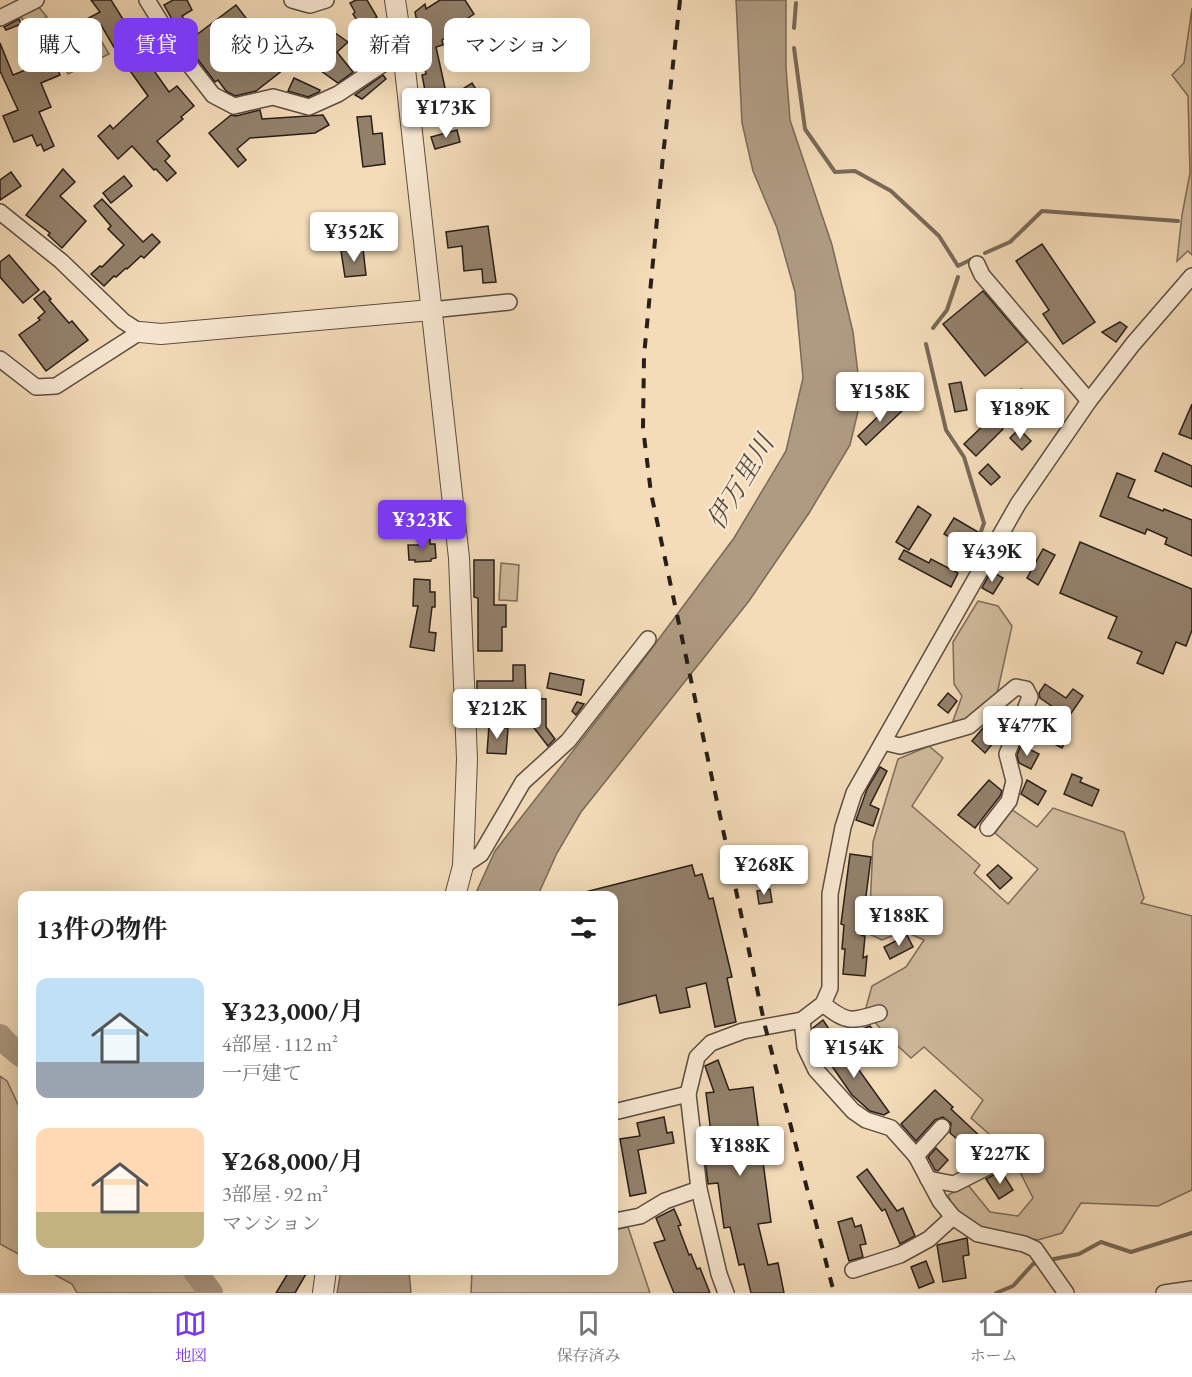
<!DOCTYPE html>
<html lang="ja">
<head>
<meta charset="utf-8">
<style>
  :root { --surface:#fff; --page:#f6f6f6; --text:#222; --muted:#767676; --line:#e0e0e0; --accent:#7c3aed }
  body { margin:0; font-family:"EB Garamond","Noto Serif JP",serif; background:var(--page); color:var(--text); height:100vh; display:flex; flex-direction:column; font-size:22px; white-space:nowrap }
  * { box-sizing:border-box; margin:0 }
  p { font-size:20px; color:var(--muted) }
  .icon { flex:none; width:33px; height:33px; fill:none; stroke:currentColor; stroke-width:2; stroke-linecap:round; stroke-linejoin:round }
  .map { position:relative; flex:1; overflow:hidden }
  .side { position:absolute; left:18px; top:891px; width:600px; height:384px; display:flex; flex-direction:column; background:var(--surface); border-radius:12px; box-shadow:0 6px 24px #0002 }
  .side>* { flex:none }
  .guide { position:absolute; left:18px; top:18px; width:600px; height:54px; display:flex; gap:12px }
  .price { position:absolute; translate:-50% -51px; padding:0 14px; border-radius:6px; background:#fff; color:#222; font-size:20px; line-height:39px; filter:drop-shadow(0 2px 3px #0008) }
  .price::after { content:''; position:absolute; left:50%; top:36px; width:18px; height:14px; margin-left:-9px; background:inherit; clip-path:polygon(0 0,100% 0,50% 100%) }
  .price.on { background:var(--accent); color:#fff }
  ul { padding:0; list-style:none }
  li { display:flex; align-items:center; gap:18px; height:150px; padding:0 18px }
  li span { display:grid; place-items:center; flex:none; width:168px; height:120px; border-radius:12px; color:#555 }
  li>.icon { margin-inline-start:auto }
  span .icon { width:72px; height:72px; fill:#fffc; stroke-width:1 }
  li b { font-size:26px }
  h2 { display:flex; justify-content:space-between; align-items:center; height:72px; padding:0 18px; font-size:26px }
  .pill { padding:0 21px; border-radius:12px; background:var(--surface); box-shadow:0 6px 24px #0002; font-size:21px; line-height:54px }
  .pill.on { background:var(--accent); color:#fff }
  .tab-bar { display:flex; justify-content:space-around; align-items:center; height:84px; border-top:2px solid var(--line); background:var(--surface); font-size:16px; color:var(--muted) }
  .tab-bar a { display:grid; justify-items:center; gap:3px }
  .tab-bar .on { color:var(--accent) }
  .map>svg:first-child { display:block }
</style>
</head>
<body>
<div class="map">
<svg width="1192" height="1293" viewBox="0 0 1192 1293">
  <rect width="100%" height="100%" fill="#f4dcb9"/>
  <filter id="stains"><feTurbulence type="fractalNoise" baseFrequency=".00333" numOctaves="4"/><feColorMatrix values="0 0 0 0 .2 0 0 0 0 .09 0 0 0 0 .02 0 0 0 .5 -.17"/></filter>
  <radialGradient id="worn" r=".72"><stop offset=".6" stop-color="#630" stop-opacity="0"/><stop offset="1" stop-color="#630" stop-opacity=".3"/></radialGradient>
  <g fill="#d1bc9e" stroke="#7d6d5b" stroke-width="1.5">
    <path d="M37,5l10,12 -20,9 -9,-13z"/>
    <path d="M1192,8v247l-4,-4 -11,10 5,-46 8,-42 -2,-77 -16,-21 12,-12z"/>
    <path d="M96,32l13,22 -41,20 -11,-22z"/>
    <path d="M501,563l18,2 -2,36 -18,-1z"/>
    <path d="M978,601l20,5 14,20 -15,68 -32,29 -12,-2 9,-25 -8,-12 -1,-42z"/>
    <path d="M929,746l14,12 -31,48 68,59 -6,8 34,31 30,-35 -43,-36 16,-24 26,18 16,-19 71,24 20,66 -3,5 51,13v274l-34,16 -77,-3 -19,30 -24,7 -55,-10 -28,-19 -7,-16 20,-10 22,27 28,4 15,-18 -17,-34 8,-15 -28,-9 -25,-22 12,-18 -59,-53 -13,11 -23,-21 -23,-26 7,-25 34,-19 18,-27 -20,-9 -22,9 -13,-6 4,-92 25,-83z"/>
    <path d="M0,1076l7,5 15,32v143l-22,-12z"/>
    <path d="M628,1227l22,66h-179l1,-22 142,-1v-40z"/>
    <path d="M48,1271h148l17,22h-136l-5,-9z"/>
  </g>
  <g fill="#af9b82" stroke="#796958" stroke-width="1.5">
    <path d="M736,0h50v68l4,52 42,125 21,87 8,67 -11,46 -41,68 -60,88 -168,211 -24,41 -19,42h-63l20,-44 131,-168 108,-145 52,-87 17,-73 -8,-86 -18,-64 -24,-57 -11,-48z"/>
    <path d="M341,1270l68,1 2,22h-74z"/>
  </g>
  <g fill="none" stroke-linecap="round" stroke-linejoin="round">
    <g stroke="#796958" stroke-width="4">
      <path d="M794,28l2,-25"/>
      <path d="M794,48l11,81 30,43 20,-1 36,20 48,45 19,30 14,-7"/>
      <path d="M985,253l25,-11 32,-31 136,10"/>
      <path d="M933,328l14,-18 11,-33"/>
      <path d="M926,344l20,86 18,27 20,66 -10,28"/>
      <path d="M1049,1260l30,-6 22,-12 30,10 61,-19"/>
      <path d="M996,1293l17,-7 20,-22 6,-2"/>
    </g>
    <g stroke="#af9b82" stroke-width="24">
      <path d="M0,1036l6,7 16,13"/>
      <path d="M194,1270l17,23"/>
    </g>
  </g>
  <g fill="#93816c" stroke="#291e18" stroke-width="1.5">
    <path d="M91,0h20l27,43 -3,1 34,48 8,-6 17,20 -13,11 2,2 -26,22 13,15 -5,5 11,12 -9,8 -11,-12 -2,1 -22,-24 -14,13 -20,-23 12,-11 3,4 35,-33 -30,-42 -17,-29 -31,17 -6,-11 36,-19z"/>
    <path d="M173,0h14l5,10 -10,6 13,20 41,-31 20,26 13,-10 24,31 21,-30 5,4 2,-3 27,19 -11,10 16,20 -15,11 -34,-24 2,-7 -50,39 -21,5 -9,-5 -8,-11 -3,2 -29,-38 -22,-39z"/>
    <path d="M356,0h11l10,17 -16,10 -8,-13 2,-2 -5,-9z"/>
    <path d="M440,0h25l9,14 -15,10 2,3 -19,13 1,5 -7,2 11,50 -20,4 -5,-26 4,-1 -2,-9h2l-12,-43h3l-2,-10 10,-8 1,5z"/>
    <path d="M19,19l2,5 -15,6 -2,-3z"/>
    <path d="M32,37l14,31 10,-4 4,11 -19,8 10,24 -12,5 15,34 -10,5 -3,-7 -4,2 -5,-11 -18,7 -11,-26 15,-6 -18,-39v-28l13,32 20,-8 -11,-26z"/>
    <path d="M383,75l3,4 -24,20 -7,-4z"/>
    <path d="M294,78l26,12 -1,2 -11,5 -20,-6z"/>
    <path d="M472,83l10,16 -25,16 -10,-16z"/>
    <path d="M260,110l2,9 61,-4 6,10 -14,8 -65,5 -13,11 9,11 -8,7 -29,-34 22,-18 5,1z"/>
    <path d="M371,116l2,18 9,-1 3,31 -22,3 -6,-50z"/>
    <path d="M457,130l3,12 -25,7 -4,-12z"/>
    <path d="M63,169l12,13 -15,14 26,25 -24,27 -14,-13 2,-2 -24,-18z"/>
    <path d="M11,172l10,14 -21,14v-20z"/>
    <path d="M124,176l8,10 -21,17 -8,-10z"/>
    <path d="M102,199l41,43 9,-8 8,8 -16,16 -3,-2 -14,13 -1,-1 -10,9 -2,-1 -10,10 -13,-12 9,-8 2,1 22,-22 -16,-16 3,-3 -17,-20z"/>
    <path d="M488,226l8,56 -13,1 -1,-14 -18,2 -2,-25 -14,2 -2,-16z"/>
    <path d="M1042,244l53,78 -32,22 -20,-30 6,-4 -33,-49z"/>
    <path d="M363,249l3,26 -21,2 -4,-26z"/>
    <path d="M9,255l30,35 -16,13 -23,-26v-15z"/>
    <path d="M44,291l7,8 -2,1 20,23 3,-2 16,19 -42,31 -27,-36 21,-15 -2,-2 7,-6 -11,-13z"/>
    <path d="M983,291l44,51 -42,34 -42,-52z"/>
    <path d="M1120,322l7,5 -11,15 -14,-10z"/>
    <path d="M961,382l6,28 -12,2 -6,-28z"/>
    <path d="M1021,389l15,16 -9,8 -15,-15z"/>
    <path d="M894,401l9,9 -37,35 -8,-9z"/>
    <path d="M1192,404v35l-13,-5z"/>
    <path d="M992,417l11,12 -27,27 -12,-12z"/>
    <path d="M1019,429l12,12 -9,9 -12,-12z"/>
    <path d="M1163,453l29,13v21l-37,-16z"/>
    <path d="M988,464l12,13 -9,8 -12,-12z"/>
    <path d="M1117,473l18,7 -7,17 35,14 1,-2 28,11v36l-27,-12 2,-6 -20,-9 -2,5 -45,-18z"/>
    <path d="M918,506l13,9 -22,35 -13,-8z"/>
    <path d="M954,518l24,14 -10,16 -24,-14z"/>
    <path d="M430,539v5h5l1,14 -5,1v2l-16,1v-2h-6l-1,-15h11l-1,-5z"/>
    <path d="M1080,542l112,47v41l-6,16 -10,-4 -13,32 -26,-11 5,-11 -34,-14 9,-21 -57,-24z"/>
    <path d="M1043,549l12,6 -17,30 -11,-7z"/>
    <path d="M904,550l25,13 2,-4 27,14 -7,14 -52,-28z"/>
    <path d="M474,560h20v45h12v22h-4v24h-24v-53l-4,-1z"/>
    <path d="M991,571l12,7 -10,16 -11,-6z"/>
    <path d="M414,579l16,1v12h5v15h-3l-3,25 7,1 -2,18 -24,-4 8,-41h-5z"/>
    <path d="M513,665h12l1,33 20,1v28l9,12 -7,7 -14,-18v-10h-20v-19l-37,1v-19h36z"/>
    <path d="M550,673l34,7 -3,15 -34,-7z"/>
    <path d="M1045,684l21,14 7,-9 10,7 -22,32 9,5 -8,15 -23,-12 14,-29 -13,-9 -1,-5z"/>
    <path d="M948,693l9,8 -9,12 -10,-8z"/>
    <path d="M577,702l7,2 -8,11 -4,-4z"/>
    <path d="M1006,708l7,6 -3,8 -25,31 -13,-12 11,-13 2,1z"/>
    <path d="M489,726l19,2 -2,26 -19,-1z"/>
    <path d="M1021,745l18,9 -8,15 -12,-6 -2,-8z"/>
    <path d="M880,767l7,4 -17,34 9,4 -6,17 -17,-6 11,-31z"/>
    <path d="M1072,774l10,4 -2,4 19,8 -7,16 -28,-12z"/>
    <path d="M989,780l13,11 -2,5 -25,32 -17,-13z"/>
    <path d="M1027,780l19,11 -8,14 -17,-11z"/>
    <path d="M850,854l21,3 -10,78 4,1 -2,22 4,-2 -2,20 -22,-2 2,-25h-3l2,-24 -3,-1z"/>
    <path d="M692,865l3,11 7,-2 7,25 4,-1 19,79 -5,1 9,44 -21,5 -9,-44 -20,5 4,19 -30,6 -4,-18 -42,11v-110h-28l-1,-4z"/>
    <path d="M998,865l14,13 -12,11 -13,-14z"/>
    <path d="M770,889l2,13 -13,2 -2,-13z"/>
    <path d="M907,935l6,12 -23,12 -6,-12z"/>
    <path d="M823,1020l6,9 -11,7 -5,-8z"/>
    <path d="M870,1026l6,8 -15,11 -9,-12z"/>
    <path d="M830,1042l9,13 9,-6 11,15 -3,2 33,46 -5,3 -14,-4 -18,-16 -32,-46z"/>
    <path d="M718,1060l11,30 24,-3 18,135 -13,2 10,41 10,-2 6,30h-33l-7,-29 -5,1 -9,-38 -6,1 -6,-45 -10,1 -6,-50 9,-1 -5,-40 8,-1 -9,-26z"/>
    <path d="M935,1090l18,17 -2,2 35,33 7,11 -18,9 -12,-18 -13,-11 1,-10 -8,-6 -8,3 -19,21 -15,-17z"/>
    <path d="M664,1117l3,16 5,-1 2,11 -36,7 8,43 -16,3 -10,-57 20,-3 -3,-13z"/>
    <path d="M936,1148l12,12 -10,11 -3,-1 -7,-13z"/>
    <path d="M867,1169l30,42 6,-3 12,28 -15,8 -15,-35 -3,2 -25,-34z"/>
    <path d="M1001,1171l12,19 -14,9 -13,-20z"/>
    <path d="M674,1209l7,16 -3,1 11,29 2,-1 6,15 3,-1 10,25h-36l-9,-22 -11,-28 11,-3 -9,-22z"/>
    <path d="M852,1218l3,9 6,-2 5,19 -6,1 3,12 -14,4 -11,-39z"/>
    <path d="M967,1238l2,17 -6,1 3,22 -23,4 -6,-37z"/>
    <path d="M926,1261l8,21 -15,6 -8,-21z"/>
    <path d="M290,1270h11l5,4 -11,19h-19z"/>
  </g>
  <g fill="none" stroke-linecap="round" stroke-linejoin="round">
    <g stroke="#5c4e40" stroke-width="18">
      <g id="minor">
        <path d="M147,0l31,50 35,45 21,11 39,-9 36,10 29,-13 48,-32 18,-2"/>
        <path d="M292,0l18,5 16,-5"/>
        <path d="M0,18l36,-18"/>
        <path d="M0,212l61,49 62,60 17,11 -84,54 -20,1 -36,-28"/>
        <path d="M977,264l5,11 107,126"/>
        <path d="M431,310l78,-8"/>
        <path d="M883,742l17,4 69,-20 47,-39 10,2 4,8 -23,57 7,27 -5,20 -21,27"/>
        <path d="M463,866l18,-12 42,-72 45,-41 80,-102"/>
        <path d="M823,1004c24,19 28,18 56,9"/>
        <path d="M802,1020l3,27 11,23 37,41 13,9 25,8 25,28 24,45 13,16 25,17 46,10 11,5 31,44"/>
        <path d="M614,1112l74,-18"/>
        <path d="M916,1156l26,-29"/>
        <path d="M928,1179l26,5 63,-32"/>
        <path d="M615,1221l25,-5 25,-15 34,-12"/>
        <path d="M853,1270l47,-15 29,-16 24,-22"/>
        <path d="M726,1293l-7,-19 -20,-85 -11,-95 9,-37 14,-14 32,-12 59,-11 21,-16 7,-16v-94l13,-67 11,-34 164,-289 71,-103 44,-57 59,-68"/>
        <path d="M1164,1293l28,-4"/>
      </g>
    </g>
    <g stroke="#5c4e40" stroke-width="22">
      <g id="tertiary">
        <path d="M395,0l9,60 55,498 8,201 -4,107 -8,30"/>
        <path d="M140,332l21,2 270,-24"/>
        <path d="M323,1293l3,-23"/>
      </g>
    </g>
    <use href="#minor" stroke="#f8e8d2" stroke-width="15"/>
    <use href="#tertiary" stroke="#f8e8d2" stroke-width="20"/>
    <path stroke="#291e18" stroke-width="4" stroke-dasharray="10 10" stroke-linecap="butt" d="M680,0l-17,156 -19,200 -1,72 8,65 114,533 69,267"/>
  </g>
  <g text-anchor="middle" stroke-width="4.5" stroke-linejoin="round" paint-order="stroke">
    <g font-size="26" font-style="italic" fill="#584a3d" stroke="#f8e8d2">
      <text transform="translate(740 482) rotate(-59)" y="9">伊万里川</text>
    </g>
  </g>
  <rect width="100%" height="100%" filter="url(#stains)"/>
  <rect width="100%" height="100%" fill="url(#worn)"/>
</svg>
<b class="price" style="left:446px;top:139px">¥173K</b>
<b class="price" style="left:354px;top:263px">¥352K</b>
<b class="price" style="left:880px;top:423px">¥158K</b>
<b class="price" style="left:1020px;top:440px">¥189K</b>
<b class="price on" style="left:422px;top:551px">¥323K</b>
<b class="price" style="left:992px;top:583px">¥439K</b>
<b class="price" style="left:497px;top:740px">¥212K</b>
<b class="price" style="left:1027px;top:757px">¥477K</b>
<b class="price" style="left:764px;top:896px">¥268K</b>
<b class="price" style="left:899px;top:947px">¥188K</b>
<b class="price" style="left:854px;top:1079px">¥154K</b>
<b class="price" style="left:740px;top:1177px">¥188K</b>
<b class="price" style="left:1000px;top:1185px">¥227K</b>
<div class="guide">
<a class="pill">購入</a>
<a class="pill on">賃貸</a>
<a class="pill">絞り込み</a>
<a class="pill">新着</a>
<a class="pill">マンション</a>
</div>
<section class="side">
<h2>13件の物件<svg class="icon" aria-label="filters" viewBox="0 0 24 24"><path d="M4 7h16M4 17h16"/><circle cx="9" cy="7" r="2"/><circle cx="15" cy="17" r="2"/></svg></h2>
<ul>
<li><span style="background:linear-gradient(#bfe0f5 70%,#9aa5b1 0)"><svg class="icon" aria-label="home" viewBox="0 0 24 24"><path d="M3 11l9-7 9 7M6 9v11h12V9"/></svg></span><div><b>¥323,000/月</b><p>4部屋 · 112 m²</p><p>一戸建て</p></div></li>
<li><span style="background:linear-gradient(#ffd9b3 70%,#c2b280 0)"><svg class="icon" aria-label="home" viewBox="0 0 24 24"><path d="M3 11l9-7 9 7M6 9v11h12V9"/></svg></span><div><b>¥268,000/月</b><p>3部屋 · 92 m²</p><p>マンション</p></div></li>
</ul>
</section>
</div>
<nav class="tab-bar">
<a class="on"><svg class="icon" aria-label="map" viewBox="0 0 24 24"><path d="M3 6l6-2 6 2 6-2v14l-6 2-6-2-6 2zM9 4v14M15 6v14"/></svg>地図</a>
<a><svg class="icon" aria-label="saved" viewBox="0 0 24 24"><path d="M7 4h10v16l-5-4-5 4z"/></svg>保存済み</a>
<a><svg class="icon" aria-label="home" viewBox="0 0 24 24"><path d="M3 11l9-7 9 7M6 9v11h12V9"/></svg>ホーム</a>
</nav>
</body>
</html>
